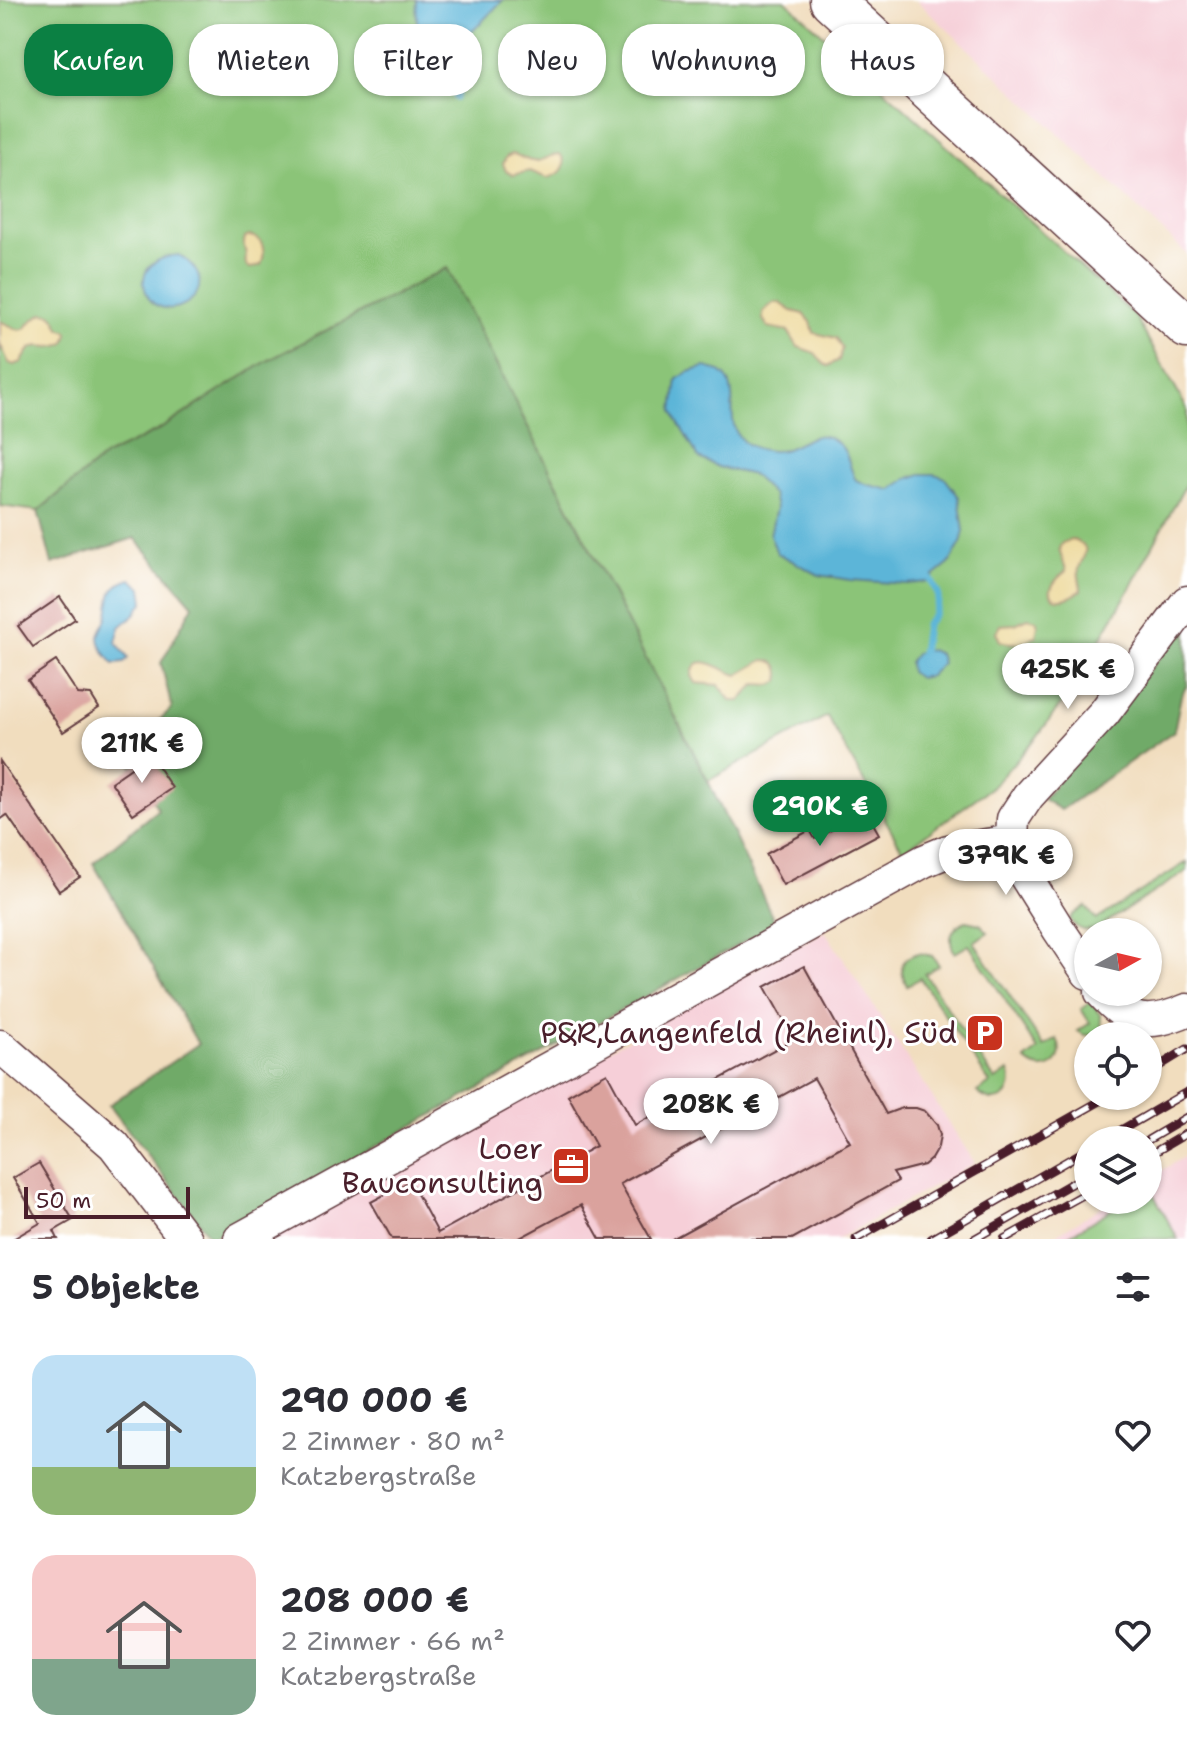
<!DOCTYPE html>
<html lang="de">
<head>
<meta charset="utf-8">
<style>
  :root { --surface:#fff; --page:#f7f7f7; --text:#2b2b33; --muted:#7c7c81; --accent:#0b8043 }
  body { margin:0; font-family:"Shantell Sans",sans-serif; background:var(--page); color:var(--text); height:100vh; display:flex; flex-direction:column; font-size:30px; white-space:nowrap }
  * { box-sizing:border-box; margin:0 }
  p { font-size:26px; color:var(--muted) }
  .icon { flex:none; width:44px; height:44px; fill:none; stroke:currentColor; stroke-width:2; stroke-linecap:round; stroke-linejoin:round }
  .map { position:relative; height:1239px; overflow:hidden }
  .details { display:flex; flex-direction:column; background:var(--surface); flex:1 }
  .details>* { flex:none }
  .guide { position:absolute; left:24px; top:24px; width:1140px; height:72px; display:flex; gap:16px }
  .needle { width:52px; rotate:82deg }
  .fabs { position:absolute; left:1074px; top:918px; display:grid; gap:16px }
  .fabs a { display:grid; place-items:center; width:88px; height:88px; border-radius:50%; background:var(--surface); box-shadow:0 2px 6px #0004; font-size:40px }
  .scale { position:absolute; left:24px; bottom:20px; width:166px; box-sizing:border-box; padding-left:8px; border:4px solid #4a1f2b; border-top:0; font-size:22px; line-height:28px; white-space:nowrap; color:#4a1f2b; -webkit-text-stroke:6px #fff; paint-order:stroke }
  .price { position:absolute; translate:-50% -68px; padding:0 18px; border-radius:28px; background:#fff; color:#222; font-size:26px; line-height:52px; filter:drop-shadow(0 2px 4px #0008) }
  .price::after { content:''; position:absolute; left:50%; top:48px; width:24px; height:18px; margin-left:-12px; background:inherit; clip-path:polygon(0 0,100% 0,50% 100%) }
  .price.active { background:var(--accent); color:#fff }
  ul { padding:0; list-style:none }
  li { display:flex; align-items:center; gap:24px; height:200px; padding:0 32px }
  li span { display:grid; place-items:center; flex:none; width:224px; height:160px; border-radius:24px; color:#555 }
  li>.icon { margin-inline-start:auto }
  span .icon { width:96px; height:96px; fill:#fffc; stroke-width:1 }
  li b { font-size:34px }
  h2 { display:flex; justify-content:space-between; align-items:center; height:96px; padding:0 32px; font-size:34px }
  .chip { padding:0 28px; border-radius:32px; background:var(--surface); box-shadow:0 2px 6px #0004; font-size:28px; line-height:72px }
  .chip.active { background:var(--accent); color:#fff }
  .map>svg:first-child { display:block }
</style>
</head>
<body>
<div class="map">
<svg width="1187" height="1239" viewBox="0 0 1187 1239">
  <rect width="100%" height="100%" fill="#fff"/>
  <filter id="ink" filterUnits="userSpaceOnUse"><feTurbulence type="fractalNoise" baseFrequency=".0125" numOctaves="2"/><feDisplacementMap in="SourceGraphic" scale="16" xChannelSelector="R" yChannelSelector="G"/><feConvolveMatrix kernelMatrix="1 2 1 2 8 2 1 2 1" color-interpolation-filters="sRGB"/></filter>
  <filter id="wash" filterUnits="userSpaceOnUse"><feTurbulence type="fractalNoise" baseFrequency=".006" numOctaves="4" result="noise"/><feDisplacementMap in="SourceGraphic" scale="32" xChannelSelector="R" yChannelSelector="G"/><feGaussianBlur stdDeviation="1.8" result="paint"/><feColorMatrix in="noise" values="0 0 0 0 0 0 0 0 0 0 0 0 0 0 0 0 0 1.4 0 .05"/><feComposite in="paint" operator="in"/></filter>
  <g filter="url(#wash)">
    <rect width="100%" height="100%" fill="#f1ddbe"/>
    <g fill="#f6cfd8">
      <path d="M916,0h271v254z"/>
      <path d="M825,931l150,232 -137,76h-573z"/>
      <path d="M1187,1155v84h-138l64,-39h35v-21z"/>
    </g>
    <g fill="#8bc478" stroke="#6a7252" stroke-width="2">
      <path d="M0,0h785l350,316 52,93v73l-59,110 -58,100 -34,46 -43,48 -90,65 -76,-135 -119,65 -261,-513 -180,93 -110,70 -52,25 -67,55 -38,-5z"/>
      <path d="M1187,862v9l-88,56c-13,6 -22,4 -29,-8l3,-4 13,-9 10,14z"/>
      <path d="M966,921l14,3 8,8 -14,10 70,105 13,-8c11,24 -13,39 -32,21l13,-10 -69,-105 -14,8c-8,-13 -4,-26 11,-32z"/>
      <path d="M919,953l13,3 7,9 -14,9 70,106 14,-9c8,24 -13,39 -32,21l13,-9 -70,-105 -13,8c-8,-17 -8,-28 12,-33z"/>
      <path d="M1091,1002l9,13 2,12 -6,8h-12l-6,-4 12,-8 -9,-14z"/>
      <path d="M1149,1186l29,53h-115l64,-39h21z"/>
    </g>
    <g fill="#70aa68" stroke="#5d644a" stroke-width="2">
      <path d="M447,268l261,513 68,143 -565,314 -102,-133 89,-61 -105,-181 65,-54 -33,-55 47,-46 -11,-45 32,-58 -58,-67 -83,26 -14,-53 67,-55 52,-25 110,-70z"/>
      <path d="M1187,624v61l-6,11 -7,35 -113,79 -18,-11z"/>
    </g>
    <g fill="#eeda9e" stroke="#9c7c64" stroke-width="2">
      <path d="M512,154c8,1 12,6 20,7 11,2 18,-7 28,-7 10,13 0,21 -13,24l-17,-7 -17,4 -7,-4 -3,-7 3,-7z"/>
      <path d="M249,236c15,1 17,17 12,29l-9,3 -5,-1c-3,-6 -1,-7 -1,-12 -1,-7 -4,-9 -1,-17z"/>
      <path d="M773,303h7l12,8 12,3 7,8 3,11 22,5 6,10 -3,12 -11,6 -4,-2 -9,-11 -17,-6 -10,-16 -20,-4 -5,-8v-7z"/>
      <path d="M43,313l8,1 4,4 5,10 7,3 1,3 -3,9c-23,12 -29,-10 -43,19l-8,3 -5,-2 -9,-19v-23l19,9 5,-1 9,-9z"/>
      <path d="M1073,540c20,6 11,14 6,28 -2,7 2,15 2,22 -22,19 -47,6 -15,-19 -1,-12 -18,-29 7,-31z"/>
      <path d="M1028,618l8,2 2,5 -2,11c-12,8 -22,9 -36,5l-4,-9 4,-7 15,-1z"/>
      <path d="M764,660c14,0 18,9 15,21l-6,4 -17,-1 -16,17h-8l-13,-16 -23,-2 -4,-7c3,-29 31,-4 46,-1z"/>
    </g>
    <g fill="#5bb5d8" stroke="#526a82" stroke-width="2">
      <path d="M417,0h86l-45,46 -5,1 -5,7c-30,4 -33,-32 -31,-54z"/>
      <path d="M179,255c57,36 -22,79 -34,34 -6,-22 15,-33 34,-34z"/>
      <path d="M705,367c48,9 12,52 39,75 12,9 34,12 47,5 21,-9 29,-20 50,-1 9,10 8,23 15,34l9,4 26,6 16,-11 14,-5h13l10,3 15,20 5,34 -3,12 -12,21 -15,12 -2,3 -4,3 -21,2 -56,-4 -32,-5 -42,-22 -7,-18 6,-27 -3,-13 -20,-20 -35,-8 -19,-9 -22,-37 -4,-10 4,-32 12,-7z"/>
      <path d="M131,579l11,9 2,13 -9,13 -15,13 -4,15 12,16 -4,5 -10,1c-7,-7 -15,-18 -15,-28 1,-6 6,-12 8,-18 6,-21 -2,-31 24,-39z"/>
      <path d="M930,650l9,4 3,9 -13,13 -10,2 -9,-6 -1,-10 7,-9z"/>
    </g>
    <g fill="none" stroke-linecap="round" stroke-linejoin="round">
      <g stroke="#5bb5d8" stroke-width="7">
        <path d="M453,47v12l6,15v13l-3,10"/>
        <path d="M922,653l4,-28 8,-11 4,-12v-8l-7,-14"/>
      </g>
    </g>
    <g id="blocks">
      <g fill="#daa29d">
        <path d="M60,597l15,22 -42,28 -15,-21z"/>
        <path d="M56,661l22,33 13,1 8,13 -36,24 -35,-52z"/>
        <path d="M150,755l22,33 -39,26 -22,-32z"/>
        <path d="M0,761l80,116 -21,14 -52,-76 -7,5z"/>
        <path d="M866,811l13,23 -96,51 -17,-31 44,-24 5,9z"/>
        <path d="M804,966l82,148 16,-6h14l9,3 12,14 3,10 -2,12 -7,12 -7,6 -31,8 5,8 -106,58h-120l178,-97 -36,-64 -194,106 31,55h-51l-19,-34 -63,34h-126l-21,-37 39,-21 28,52 158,-87 -28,-51 39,-22 28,52 159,-86 -29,-52z"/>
        <path d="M39,1163l34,57 -19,11 4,8h-45l27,-16 -27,-45z"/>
      </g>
    </g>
  </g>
  <g filter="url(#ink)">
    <use href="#blocks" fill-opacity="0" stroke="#633c41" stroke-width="2"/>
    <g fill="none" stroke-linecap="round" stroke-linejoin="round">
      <g stroke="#633c41" stroke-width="35">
        <g id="minor">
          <path d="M1088,973l-29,-43 -43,-69 -4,-20 1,-22 15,-23 76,-83 83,-111"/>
          <path d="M1101,992c29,32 46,35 86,18"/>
          <path d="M0,1046l114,99 72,94"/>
          <path d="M240,1239l684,-378 24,-10 64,-10"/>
        </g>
      </g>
      <g stroke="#633c41" stroke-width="45">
        <path id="major" d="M831,0l356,327"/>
      </g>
      <use href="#minor" stroke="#fff" stroke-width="32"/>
      <use href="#major" stroke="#fff" stroke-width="42"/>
      <g stroke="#4a1f2b" stroke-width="9">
        <g id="rail">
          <path d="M1148,1073l39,-24"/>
          <path d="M1104,1140l83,-48"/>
          <path d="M1148,1140l39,-23"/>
          <path d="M1148,1156l39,-23"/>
          <path d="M856,1239l253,-143"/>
          <path d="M931,1239l157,-90"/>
          <path d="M974,1239l114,-65"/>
          <path d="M1004,1239l84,-47"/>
        </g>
      </g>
      <use href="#rail" stroke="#fff" stroke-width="6" stroke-dasharray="18" stroke-linecap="butt"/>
    </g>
  </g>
  <defs>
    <g id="parking-square" transform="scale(2)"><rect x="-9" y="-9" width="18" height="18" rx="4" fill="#c8321e" stroke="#fff"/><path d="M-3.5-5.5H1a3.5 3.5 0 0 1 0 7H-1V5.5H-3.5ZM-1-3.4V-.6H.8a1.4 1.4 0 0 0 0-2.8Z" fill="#fff"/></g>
    <g id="office-square" transform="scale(2)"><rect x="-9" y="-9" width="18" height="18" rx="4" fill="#c8321e" stroke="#fff"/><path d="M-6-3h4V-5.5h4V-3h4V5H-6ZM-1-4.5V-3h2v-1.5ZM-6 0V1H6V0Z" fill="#fff"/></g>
  </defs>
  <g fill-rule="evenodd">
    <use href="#parking-square" x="985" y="1033"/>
    <use href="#office-square" x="571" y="1166"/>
  </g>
  <g text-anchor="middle" stroke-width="6" stroke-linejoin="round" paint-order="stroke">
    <g font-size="30" fill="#4a1f2b" stroke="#fff" text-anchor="end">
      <text x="957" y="1043">P&amp;R,Langenfeld (Rheinl), Süd</text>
      <text x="543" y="1159">Loer<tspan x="543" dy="34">Bauconsulting</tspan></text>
    </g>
  </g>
</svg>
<div class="fabs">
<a><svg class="needle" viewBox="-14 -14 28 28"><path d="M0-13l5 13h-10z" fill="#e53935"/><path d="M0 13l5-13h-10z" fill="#7c7c81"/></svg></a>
<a><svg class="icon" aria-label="locate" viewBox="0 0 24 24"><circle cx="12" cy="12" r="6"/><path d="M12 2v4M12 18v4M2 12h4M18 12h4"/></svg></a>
<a><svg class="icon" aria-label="layers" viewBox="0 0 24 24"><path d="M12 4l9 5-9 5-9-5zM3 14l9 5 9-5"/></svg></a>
</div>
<div class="scale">50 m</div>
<b class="price" style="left:1068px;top:711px">425K €</b>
<b class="price" style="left:142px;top:785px">211K €</b>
<b class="price active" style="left:820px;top:848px">290K €</b>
<b class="price" style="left:1006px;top:897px">379K €</b>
<b class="price" style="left:711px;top:1146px">208K €</b>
<div class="guide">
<a class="chip active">Kaufen</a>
<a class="chip">Mieten</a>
<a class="chip">Filter</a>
<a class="chip">Neu</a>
<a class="chip">Wohnung</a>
<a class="chip">Haus</a>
</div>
</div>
<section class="details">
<h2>5 Objekte<svg class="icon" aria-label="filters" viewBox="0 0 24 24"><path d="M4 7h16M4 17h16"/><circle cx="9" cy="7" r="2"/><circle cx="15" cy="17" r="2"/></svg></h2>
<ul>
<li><span style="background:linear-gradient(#bfe0f5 70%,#8fb573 0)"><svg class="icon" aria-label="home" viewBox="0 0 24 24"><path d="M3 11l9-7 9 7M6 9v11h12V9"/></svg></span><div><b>290 000 €</b><p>2 Zimmer · 80 m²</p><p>Katzbergstraße</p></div><svg class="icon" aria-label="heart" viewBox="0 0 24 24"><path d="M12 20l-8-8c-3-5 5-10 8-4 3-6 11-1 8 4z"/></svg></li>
<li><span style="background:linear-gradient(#f6c9c9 65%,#7fa58c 0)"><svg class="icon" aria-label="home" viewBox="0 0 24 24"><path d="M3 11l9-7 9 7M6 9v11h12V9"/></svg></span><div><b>208 000 €</b><p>2 Zimmer · 66 m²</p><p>Katzbergstraße</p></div><svg class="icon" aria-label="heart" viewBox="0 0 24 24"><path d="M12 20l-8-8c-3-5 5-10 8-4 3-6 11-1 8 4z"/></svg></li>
</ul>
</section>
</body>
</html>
